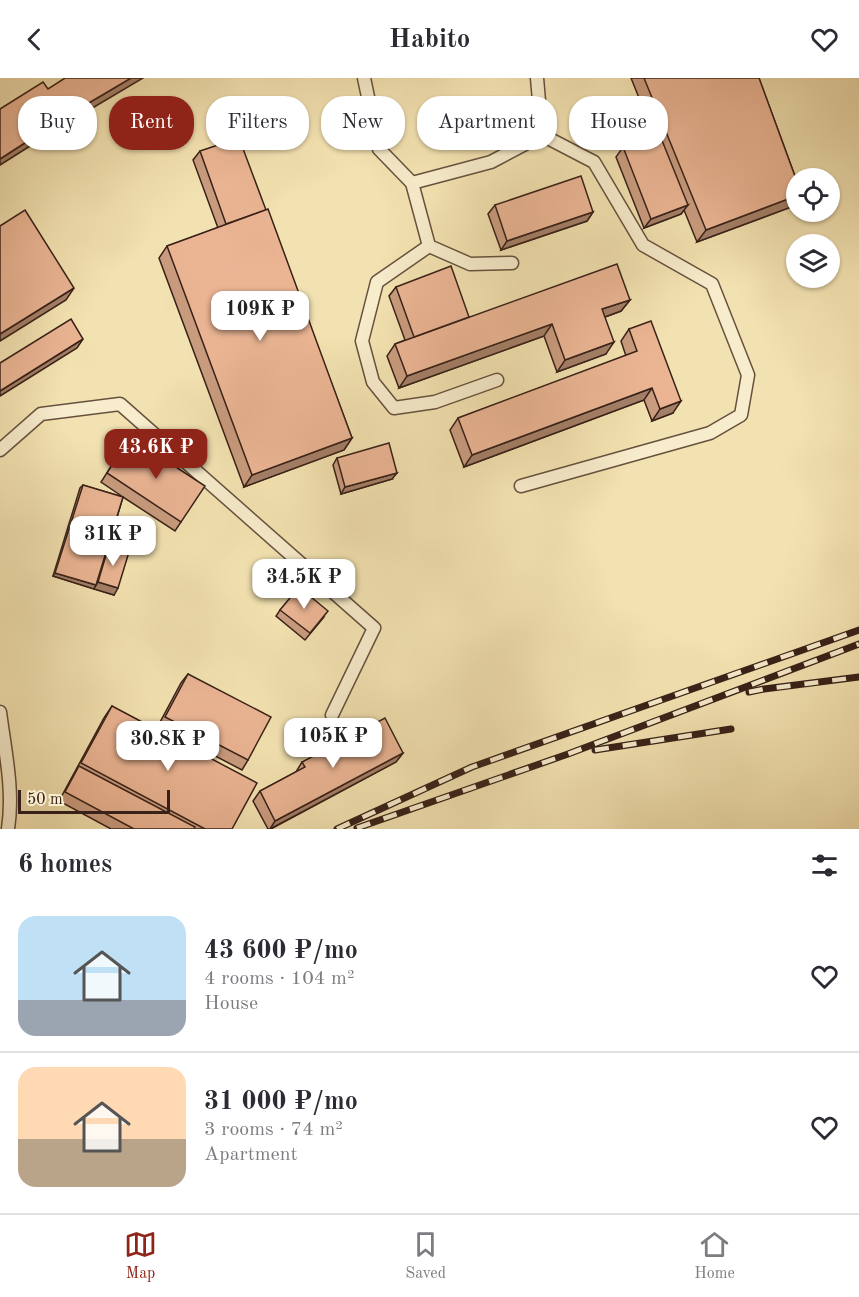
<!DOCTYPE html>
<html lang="en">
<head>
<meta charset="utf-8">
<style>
  :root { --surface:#fff; --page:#f2f2f3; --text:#2b2b33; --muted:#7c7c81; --line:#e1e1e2; --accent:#8f2418 }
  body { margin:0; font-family:"Old Standard TT",serif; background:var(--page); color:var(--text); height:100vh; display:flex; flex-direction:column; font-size:22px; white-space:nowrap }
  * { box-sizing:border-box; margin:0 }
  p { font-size:20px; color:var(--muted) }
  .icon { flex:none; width:33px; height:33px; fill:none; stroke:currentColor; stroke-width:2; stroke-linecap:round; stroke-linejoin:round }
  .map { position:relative; height:751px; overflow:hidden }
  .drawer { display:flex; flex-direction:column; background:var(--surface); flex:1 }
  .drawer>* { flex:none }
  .banner { position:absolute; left:18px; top:18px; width:824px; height:54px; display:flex; gap:12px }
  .tools { position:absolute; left:786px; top:90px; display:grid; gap:12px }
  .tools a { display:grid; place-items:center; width:54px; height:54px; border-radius:50%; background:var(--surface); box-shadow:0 2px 4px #0004; font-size:30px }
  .scale { position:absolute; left:18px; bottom:15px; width:152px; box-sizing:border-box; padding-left:6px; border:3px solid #382118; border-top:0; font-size:16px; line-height:21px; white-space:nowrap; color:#382118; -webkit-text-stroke:4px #f7eccc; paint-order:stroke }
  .price { position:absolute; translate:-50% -51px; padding:0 14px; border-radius:12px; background:#fff; color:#222; font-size:20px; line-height:39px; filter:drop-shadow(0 2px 3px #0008) }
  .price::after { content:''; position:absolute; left:50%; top:36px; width:18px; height:14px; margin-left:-9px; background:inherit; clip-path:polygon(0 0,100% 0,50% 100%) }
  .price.on { background:var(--accent); color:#fff }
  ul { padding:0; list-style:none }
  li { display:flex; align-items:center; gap:18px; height:150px; padding:0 18px }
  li+li { border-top:2px solid var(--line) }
  li span { display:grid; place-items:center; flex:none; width:168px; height:120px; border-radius:18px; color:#555 }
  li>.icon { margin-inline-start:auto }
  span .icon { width:72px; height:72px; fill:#fffc; stroke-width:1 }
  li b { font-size:26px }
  h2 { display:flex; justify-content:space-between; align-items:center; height:72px; padding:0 18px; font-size:26px }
  .tag { padding:0 21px; border-radius:24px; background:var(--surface); box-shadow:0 2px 4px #0004; font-size:21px; line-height:54px }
  .tag.on { background:var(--accent); color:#fff }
  header { display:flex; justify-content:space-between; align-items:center; height:78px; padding:0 18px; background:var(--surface); font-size:27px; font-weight:800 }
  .tab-bar { display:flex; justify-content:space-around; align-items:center; height:84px; border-top:2px solid var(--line); background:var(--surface); font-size:16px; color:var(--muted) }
  .tab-bar a { display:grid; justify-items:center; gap:3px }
  .tab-bar .on { color:var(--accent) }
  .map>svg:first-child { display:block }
</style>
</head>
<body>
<header><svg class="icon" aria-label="back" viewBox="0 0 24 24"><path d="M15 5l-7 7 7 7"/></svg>Habito<svg class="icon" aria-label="heart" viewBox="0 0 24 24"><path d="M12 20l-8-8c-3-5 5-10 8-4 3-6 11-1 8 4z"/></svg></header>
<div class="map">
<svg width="859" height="751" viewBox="0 0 859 751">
  <rect width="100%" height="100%" fill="#f3e2b1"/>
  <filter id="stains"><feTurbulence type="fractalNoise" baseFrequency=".00333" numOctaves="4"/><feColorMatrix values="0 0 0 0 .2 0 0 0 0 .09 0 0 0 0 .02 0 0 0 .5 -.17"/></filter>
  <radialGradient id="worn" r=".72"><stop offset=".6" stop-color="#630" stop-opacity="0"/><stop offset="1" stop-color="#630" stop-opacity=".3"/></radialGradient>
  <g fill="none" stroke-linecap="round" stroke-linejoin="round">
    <g stroke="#67513e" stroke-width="15">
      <g id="service">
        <path d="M364,0l15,71 33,34 17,63 41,18 42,-1"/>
        <path d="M412,105l79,-21 51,-27"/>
        <path d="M429,168l-52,36 -15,59 11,41 21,26 41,-6 62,-22"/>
        <path d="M0,372l41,-36 79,-10 254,224 -42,87"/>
        <path d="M521,408l189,-53 31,-18 7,-40 -36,-91 -69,-39 -49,-83 -52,-27 -5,-57"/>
        <path d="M0,634c5,39 14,78 8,117"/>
      </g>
    </g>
    <use href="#service" stroke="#f7eccc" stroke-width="12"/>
    <g stroke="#382118" stroke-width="7">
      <g id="rail">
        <path d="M749,614l15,-3 95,-12"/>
        <path d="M595,672l136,-21"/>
        <path d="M357,750l211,-74 291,-110"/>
        <path d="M337,751l135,-62 387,-137"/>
      </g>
    </g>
    <use href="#rail" stroke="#f7eccc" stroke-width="4.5" stroke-dasharray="14" stroke-linecap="butt"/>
  </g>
  <g fill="#ca9c7f" stroke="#382118" stroke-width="1.5">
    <path d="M631,0h128l37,101v23l-2,4 -97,36 -13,-32 -3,4 -37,14 -28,-71 7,-10 31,-12z"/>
    <path d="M200,73l66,59 86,228 -8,12 -100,37 -85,-229 8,-12 51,-18 -25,-68z"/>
    <path d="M495,127l98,7 -6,9 -86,29 -13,-36z"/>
    <path d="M396,209l73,30 161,-17 -9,11 -16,6 1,37 -49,18 -13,-36 -145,52 -12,-32 8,-12 10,-4 -16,-44z"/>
    <path d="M629,251l44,84 -21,8 -8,-21 -180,67 -14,-37 8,-12 168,-62 -5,-15z"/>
    <path d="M130,359l51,85 -6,9 -52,-34 -15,51 6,47 -61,-19 27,-88 3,-3 40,12 -22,-15z"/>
    <path d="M337,380l55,21 -51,15 -8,-29z"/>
    <path d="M280,532l44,7 -19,23 -29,-24z"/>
    <path d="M188,596l60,86 -6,10 -84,-44 23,-43z"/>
    <path d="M112,628l120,123h-121l-52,-28 45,-83z"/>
    <path d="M403,675l-7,9 -125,67h-3l-15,-28 7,-10 36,-19 6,-10z"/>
  </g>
  <g fill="#a47f68" stroke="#382118" stroke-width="1.5">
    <path d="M131,0h12l-86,51 -57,36v-6l65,-42z"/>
    <path d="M796,118v6l-2,4 -97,36 9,-12z"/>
    <path d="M688,127l-7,9 -37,14 7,-9z"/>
    <path d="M593,134l-6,9 -86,29 6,-9z"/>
    <path d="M74,210l-8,12 -66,41v-7z"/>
    <path d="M630,222l-9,11 -27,10 8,-12z"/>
    <path d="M552,246l-8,12 -145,52 8,-12z"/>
    <path d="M83,261l-6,9 -77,48v-5z"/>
    <path d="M614,264l-8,12 -49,18 8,-12z"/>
    <path d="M652,310l-8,12 -180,67 8,-12z"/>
    <path d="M681,323l-8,12 -21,8 8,-12z"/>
    <path d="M352,360l-8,12 -100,37 8,-12z"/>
    <path d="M397,395l-5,6 -51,15 4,-7z"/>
    <path d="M55,495l41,12 -2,4 -41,-13z"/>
    <path d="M98,504l20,6 -4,7 -20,-6z"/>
    <path d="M403,675l-7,9 -126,67 5,-8z"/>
  </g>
  <g fill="#ebb594" stroke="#382118" stroke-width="1.5">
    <path d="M65,0h66l-66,39 -65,42v-50l43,-27 5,7z"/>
    <path d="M644,0h115l37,101v17l-90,34z"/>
    <path d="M659,55l29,72 -37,14 -28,-72z"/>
    <path d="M239,60l27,72 -40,14 -26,-73z"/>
    <path d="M581,98l12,36 -86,29 -12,-36z"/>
    <path d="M268,131l84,229 -100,37 -85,-229z"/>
    <path d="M25,132l49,78 -74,46v-108z"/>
    <path d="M617,186l13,36 -28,9 12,33 -49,18 -13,-36 -145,52 -12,-32z"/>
    <path d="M451,188l18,51 -55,20 -18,-50z"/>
    <path d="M71,241l12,20 -83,52v-28z"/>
    <path d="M651,243l30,80 -21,8 -8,-21 -180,67 -14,-37 179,-67 -8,-22z"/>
    <path d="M130,359l75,49 -24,36 -74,-49z"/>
    <path d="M389,365l8,30 -52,14 -8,-29z"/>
    <path d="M83,407l40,12 -27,88 -41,-12z"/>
    <path d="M109,467l20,7 -11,36 -20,-6z"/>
    <path d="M299,509l29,24 -18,22 -30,-23z"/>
    <path d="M188,596l83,43 -23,43 -83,-43z"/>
    <path d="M112,628l145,77 -25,46h-27l-124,-66z"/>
    <path d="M385,640l18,35 -128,68 -15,-30 45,-24 -3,-5z"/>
    <path d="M79,688l116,61 -1,2h-60l-69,-37z"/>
  </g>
  <rect width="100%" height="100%" filter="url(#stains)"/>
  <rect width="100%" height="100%" fill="url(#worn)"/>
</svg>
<div class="tools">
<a><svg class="icon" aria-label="locate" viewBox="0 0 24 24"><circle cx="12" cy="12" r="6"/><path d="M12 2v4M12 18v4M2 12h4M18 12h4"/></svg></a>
<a><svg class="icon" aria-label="layers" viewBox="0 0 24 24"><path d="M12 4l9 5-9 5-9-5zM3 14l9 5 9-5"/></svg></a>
</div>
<div class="scale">50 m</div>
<b class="price" style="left:260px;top:264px">109K ₽</b>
<b class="price on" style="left:156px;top:402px">43.6K ₽</b>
<b class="price" style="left:113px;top:489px">31K ₽</b>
<b class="price" style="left:304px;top:532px">34.5K ₽</b>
<b class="price" style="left:333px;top:691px">105K ₽</b>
<b class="price" style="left:168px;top:694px">30.8K ₽</b>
<div class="banner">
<a class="tag">Buy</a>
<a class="tag on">Rent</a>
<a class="tag">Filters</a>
<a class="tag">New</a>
<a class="tag">Apartment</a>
<a class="tag">House</a>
</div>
</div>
<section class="drawer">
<h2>6 homes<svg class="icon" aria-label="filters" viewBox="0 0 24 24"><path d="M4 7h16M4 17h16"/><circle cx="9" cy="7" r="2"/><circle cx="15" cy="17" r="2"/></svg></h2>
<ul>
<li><span style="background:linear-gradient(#bfe0f5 70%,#9aa5b1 0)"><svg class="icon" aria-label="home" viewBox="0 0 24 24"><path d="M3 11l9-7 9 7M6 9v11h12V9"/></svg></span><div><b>43 600 ₽/mo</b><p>4 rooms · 104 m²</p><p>House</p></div><svg class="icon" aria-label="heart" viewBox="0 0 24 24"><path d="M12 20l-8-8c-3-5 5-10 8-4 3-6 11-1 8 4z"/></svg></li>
<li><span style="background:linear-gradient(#ffd9b3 60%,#b9a48a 0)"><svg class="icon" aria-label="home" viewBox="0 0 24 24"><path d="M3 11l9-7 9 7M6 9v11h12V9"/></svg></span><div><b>31 000 ₽/mo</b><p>3 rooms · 74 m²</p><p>Apartment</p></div><svg class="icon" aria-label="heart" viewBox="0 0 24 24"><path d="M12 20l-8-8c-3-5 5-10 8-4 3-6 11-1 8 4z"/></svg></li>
</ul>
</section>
<nav class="tab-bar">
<a class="on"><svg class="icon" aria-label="map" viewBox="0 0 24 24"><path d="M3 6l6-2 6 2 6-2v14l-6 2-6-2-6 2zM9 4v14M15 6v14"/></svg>Map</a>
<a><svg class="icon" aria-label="saved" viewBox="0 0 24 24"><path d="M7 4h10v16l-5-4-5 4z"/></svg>Saved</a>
<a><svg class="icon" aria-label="home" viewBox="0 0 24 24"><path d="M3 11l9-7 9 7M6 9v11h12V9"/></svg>Home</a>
</nav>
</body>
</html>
